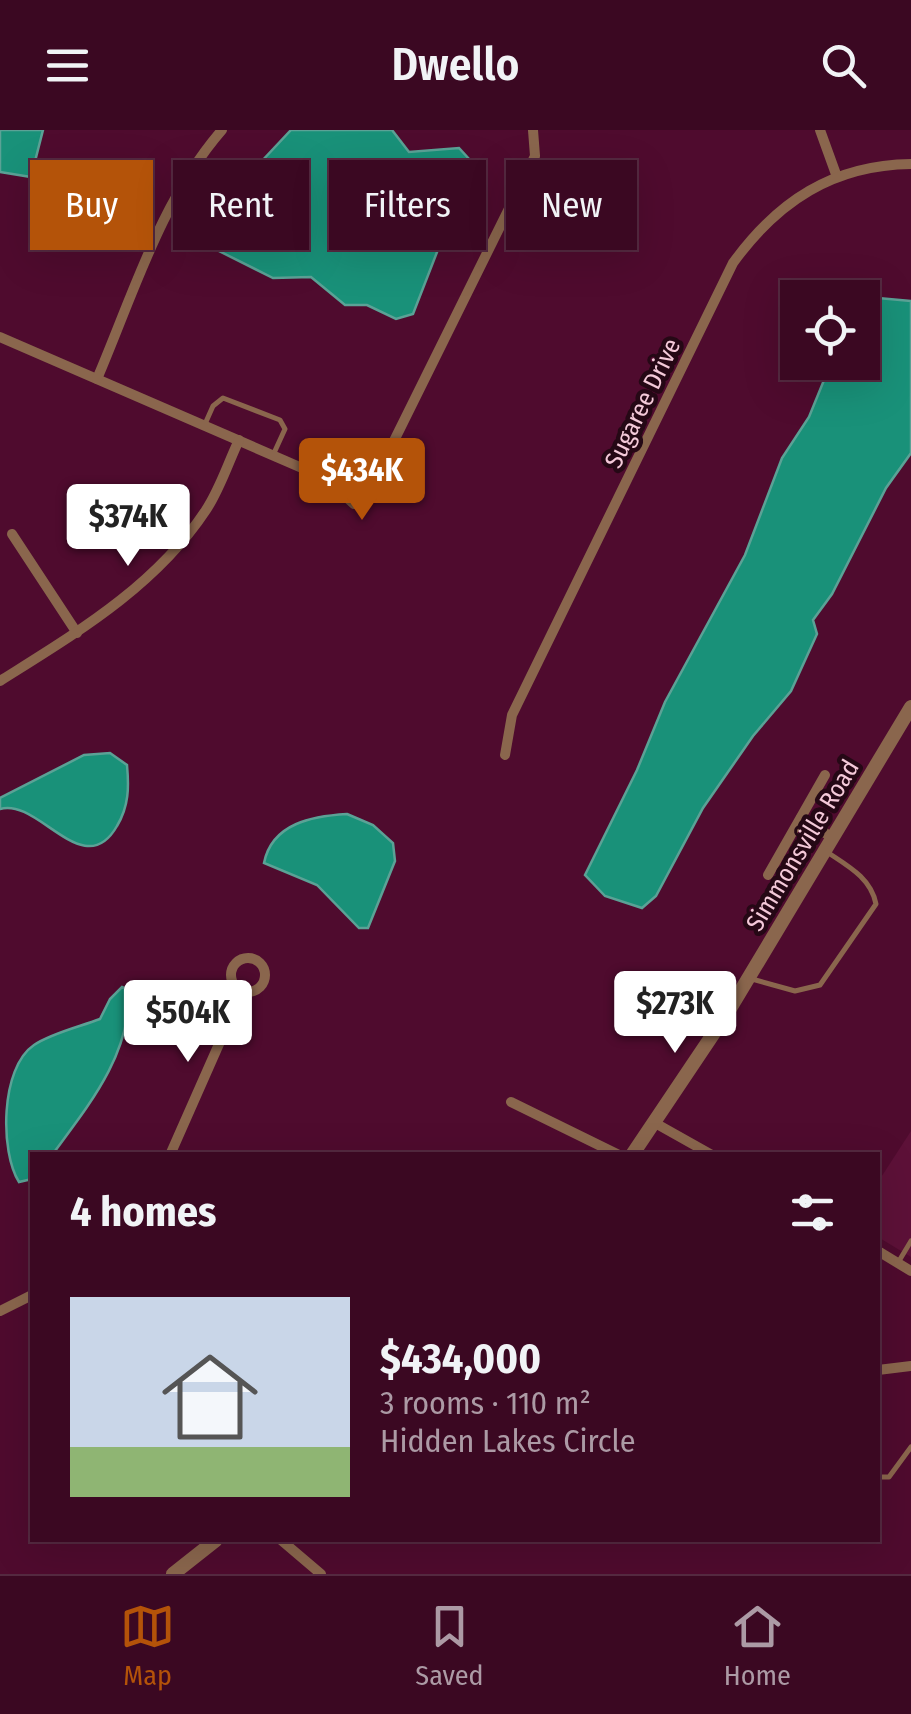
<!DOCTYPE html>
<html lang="en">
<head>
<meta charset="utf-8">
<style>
  :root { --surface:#3b0822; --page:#46162f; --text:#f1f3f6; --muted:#ac9aa5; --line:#542940; --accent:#b45309 }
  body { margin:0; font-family:"Fira Sans Condensed",sans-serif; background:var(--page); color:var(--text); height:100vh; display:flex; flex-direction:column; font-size:38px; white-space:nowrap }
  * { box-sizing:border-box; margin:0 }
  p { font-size:32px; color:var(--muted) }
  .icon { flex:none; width:55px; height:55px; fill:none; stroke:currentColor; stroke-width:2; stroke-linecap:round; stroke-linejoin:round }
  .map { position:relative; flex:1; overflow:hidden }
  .panel { position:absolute; left:30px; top:1022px; width:850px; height:390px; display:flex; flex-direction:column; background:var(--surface); border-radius:0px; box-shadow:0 10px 40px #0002,0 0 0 2px var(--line) }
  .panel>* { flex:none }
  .top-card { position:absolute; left:30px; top:30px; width:852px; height:90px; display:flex; gap:20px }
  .buttons { position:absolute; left:780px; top:150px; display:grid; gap:20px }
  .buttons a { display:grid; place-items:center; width:100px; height:100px; border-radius:0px; background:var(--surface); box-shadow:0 10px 40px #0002,0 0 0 2px var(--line); font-size:50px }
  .price { position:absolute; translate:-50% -85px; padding:0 22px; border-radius:10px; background:#fff; color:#222; font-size:32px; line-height:65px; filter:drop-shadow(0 2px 5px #0008) }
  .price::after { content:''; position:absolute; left:50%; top:60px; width:30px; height:22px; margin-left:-15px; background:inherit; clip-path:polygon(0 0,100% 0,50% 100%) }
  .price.selected { background:var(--accent); color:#fff }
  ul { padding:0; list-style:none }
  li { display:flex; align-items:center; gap:30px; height:250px; padding:0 40px }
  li+li { border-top:2px solid var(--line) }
  li span { display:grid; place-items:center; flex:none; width:280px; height:200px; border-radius:0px; color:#555 }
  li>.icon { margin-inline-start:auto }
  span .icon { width:120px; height:120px; fill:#fffc; stroke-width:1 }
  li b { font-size:42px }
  h2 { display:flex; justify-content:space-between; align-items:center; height:120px; padding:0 40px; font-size:42px }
  .pill { padding:0 35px; border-radius:0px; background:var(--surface); box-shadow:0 10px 40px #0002,0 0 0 2px var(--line); font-size:35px; line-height:90px }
  .pill.selected { background:var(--accent); color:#fff }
  header { display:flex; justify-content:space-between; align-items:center; height:130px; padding:0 40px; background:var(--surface); font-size:45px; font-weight:600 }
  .tabs { display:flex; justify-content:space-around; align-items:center; height:140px; border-top:2px solid var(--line); background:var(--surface); font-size:28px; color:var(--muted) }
  .tabs a { display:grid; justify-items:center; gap:5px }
  .tabs .selected { color:var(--accent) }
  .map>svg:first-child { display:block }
</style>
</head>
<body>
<header><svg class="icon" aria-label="menu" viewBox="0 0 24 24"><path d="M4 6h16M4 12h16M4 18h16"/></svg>Dwello<svg class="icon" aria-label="search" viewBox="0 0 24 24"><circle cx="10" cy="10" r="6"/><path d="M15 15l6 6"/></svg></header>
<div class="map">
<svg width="911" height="1444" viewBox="0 0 911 1444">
  <rect width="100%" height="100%" fill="#4f0b2e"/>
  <path fill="#5d1138" d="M911,1001v126l-33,-20v-55z"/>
  <g fill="#199179" stroke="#5ba296" stroke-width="2.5">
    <path d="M0,0h43l-12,47 -31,-5z"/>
    <path d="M291,0h101l17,22 50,-4 22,24 -16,50 -26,25 -26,67 -17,5 -29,-14h-22l-34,-28 -38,1 -72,-36v-29l22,-25 36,-24z"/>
    <path d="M878,168l33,3v152l-25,35 -54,106 -19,26 4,14 -26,57 -38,45 -50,72 -47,88 -14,12 -37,-12 -20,-21 52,-105 28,-68 80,-147 37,-97 27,-41 22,-54 31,-1 1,-56z"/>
    <path d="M110,623l17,12c2,22 2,41 -10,61 -33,58 -79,-29 -117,-17v-11l84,-43z"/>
    <path d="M347,684l26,11 20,18 2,18 -27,67h-9l-42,-43 -53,-22c8,-40 49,-47 83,-49z"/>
    <path d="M122,857l7,3c2,65 -41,116 -77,165h-20v24l-13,3c-19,-30 -19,-114 15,-137 18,-12 45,-18 66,-26l10,-20z"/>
  </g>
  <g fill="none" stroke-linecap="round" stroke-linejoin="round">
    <g stroke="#8a664d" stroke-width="5">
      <path d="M205,294l8,-18 10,-8 57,22 5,9 -11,24"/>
      <path d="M752,849l43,12 25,-6 56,-81c-5,-26 -28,-38 -49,-52"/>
      <path d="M899,1131l12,-20"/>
      <path d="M878,1347h11l22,-30"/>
    </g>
    <g stroke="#8a664d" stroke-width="10">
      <path d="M820,0l17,47"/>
      <path d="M0,207l325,141c26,2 42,3 60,-19l150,-303 -2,-26"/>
      <path d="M97,249c36,-84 64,-179 125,-249"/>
      <path d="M341,349l1,14 12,11 13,-5 4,-10 -4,-14"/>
      <path d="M12,404l65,99"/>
      <path d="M0,551c76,-48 155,-94 206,-171 14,-21 22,-47 33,-70"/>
      <path d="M505,625l7,-40 221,-452c45,-62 100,-98 178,-99"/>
      <path d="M801,688l32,20"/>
      <path d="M768,745l57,-100"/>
      <circle cx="248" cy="845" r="17"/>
      <path d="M511,972l108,53"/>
      <path d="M655,993l57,32"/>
      <path d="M170,1025l72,-163"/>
      <path d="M878,1121l33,20"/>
      <path d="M0,1181l32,-16"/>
      <path d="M878,1240l33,-4"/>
      <path d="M281,1410l40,34"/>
    </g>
    <g stroke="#8a664d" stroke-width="14">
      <path d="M632,1025l96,-143 183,-305"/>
      <path d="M173,1444l43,-34"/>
    </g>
  </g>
  <g text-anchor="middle" stroke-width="9" stroke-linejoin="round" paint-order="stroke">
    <g font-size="25" fill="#f4c9d9" stroke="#250815">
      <text transform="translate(642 273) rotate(-64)" y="9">Sugaree Drive</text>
      <text transform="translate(802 715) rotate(-59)" y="9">Simmonsville Road</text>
    </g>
  </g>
</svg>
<div class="buttons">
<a><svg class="icon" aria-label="locate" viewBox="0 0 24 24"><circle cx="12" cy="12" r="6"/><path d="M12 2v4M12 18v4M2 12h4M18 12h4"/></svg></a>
</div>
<b class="price selected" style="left:362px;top:393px">$434K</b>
<b class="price" style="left:128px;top:439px">$374K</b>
<b class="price" style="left:675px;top:926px">$273K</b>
<b class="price" style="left:188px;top:935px">$504K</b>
<div class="top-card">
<a class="pill selected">Buy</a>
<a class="pill">Rent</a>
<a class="pill">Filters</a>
<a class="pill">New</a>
</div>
<section class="panel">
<h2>4 homes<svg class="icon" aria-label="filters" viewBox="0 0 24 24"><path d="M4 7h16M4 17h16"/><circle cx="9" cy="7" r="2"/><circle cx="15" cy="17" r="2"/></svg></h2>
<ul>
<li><span style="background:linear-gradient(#c9d6e8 75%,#8fb573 0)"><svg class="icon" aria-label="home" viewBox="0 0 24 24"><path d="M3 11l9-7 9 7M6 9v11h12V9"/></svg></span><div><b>$434,000</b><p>3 rooms · 110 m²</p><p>Hidden Lakes Circle</p></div></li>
</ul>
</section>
</div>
<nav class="tabs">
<a class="selected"><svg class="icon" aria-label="map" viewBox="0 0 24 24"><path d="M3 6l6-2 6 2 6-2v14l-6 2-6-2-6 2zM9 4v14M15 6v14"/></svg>Map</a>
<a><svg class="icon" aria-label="saved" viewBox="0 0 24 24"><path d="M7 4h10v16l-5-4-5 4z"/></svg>Saved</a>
<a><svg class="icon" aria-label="home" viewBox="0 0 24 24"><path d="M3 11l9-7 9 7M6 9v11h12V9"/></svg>Home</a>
</nav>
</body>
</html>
